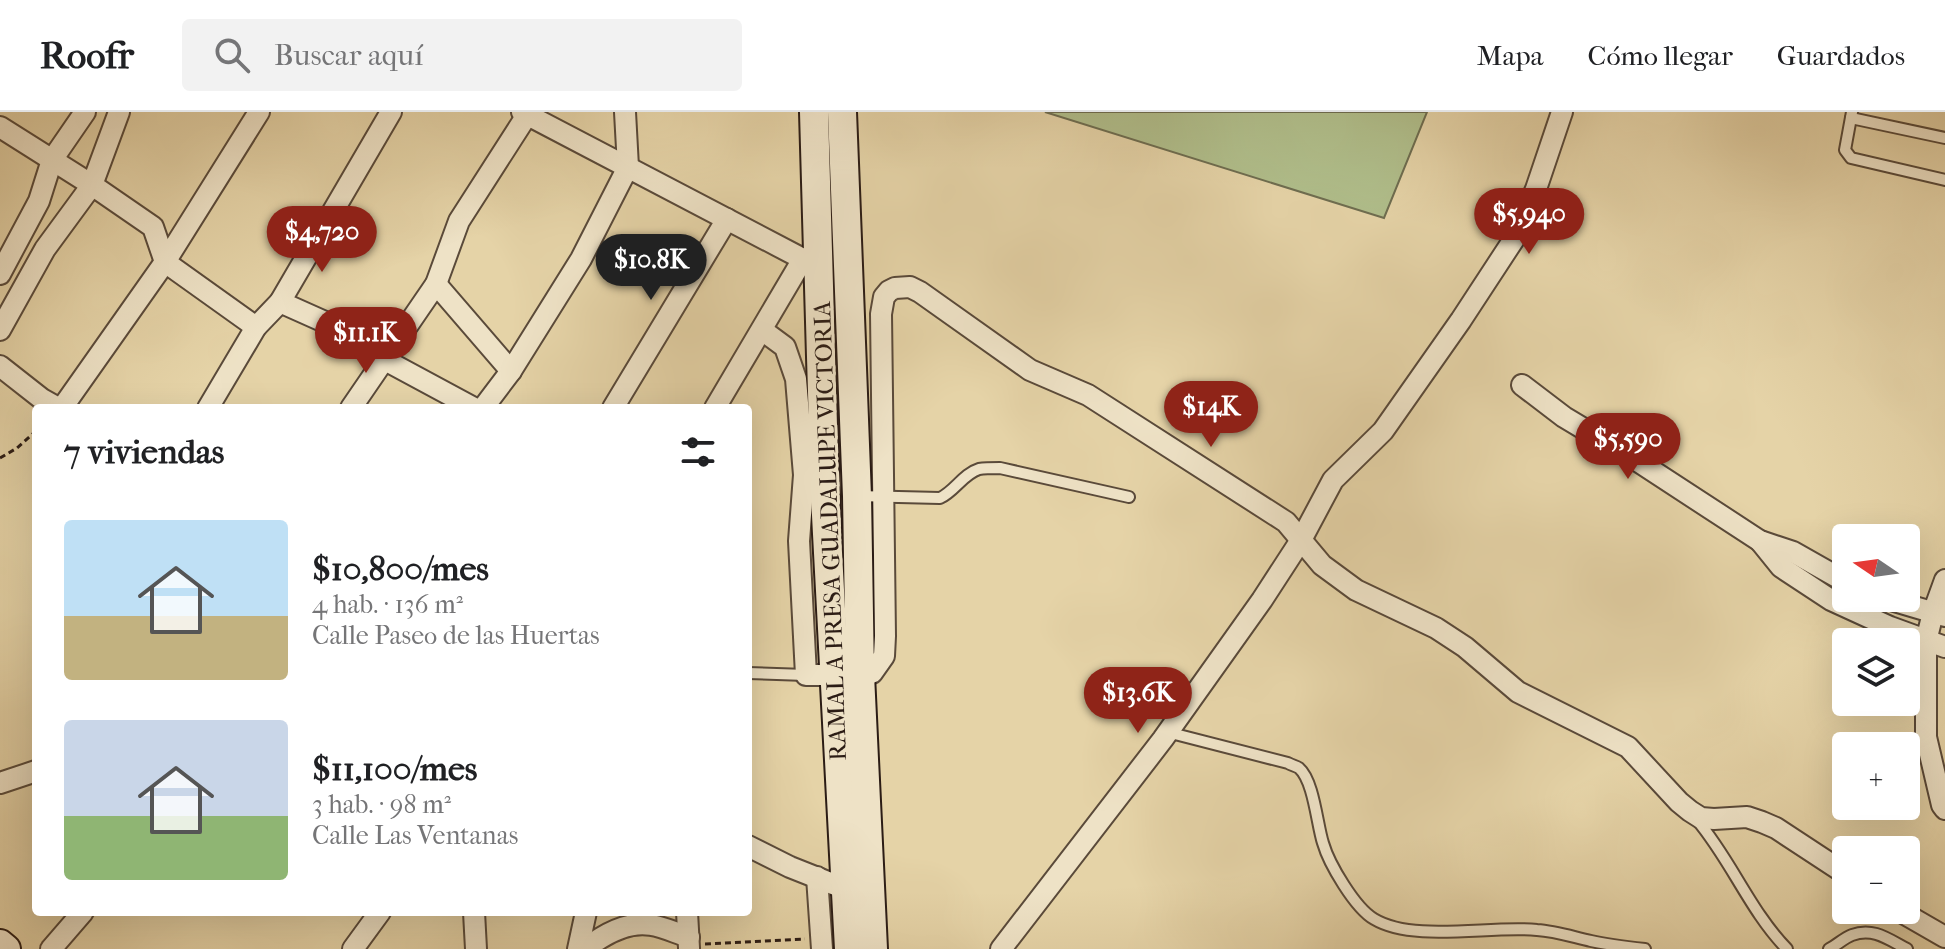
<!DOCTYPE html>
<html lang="es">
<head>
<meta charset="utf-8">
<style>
  :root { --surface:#fff; --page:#f2f2f2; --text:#202124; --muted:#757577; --line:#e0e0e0; --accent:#8f2418 }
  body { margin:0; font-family:"IM FELL French Canon",serif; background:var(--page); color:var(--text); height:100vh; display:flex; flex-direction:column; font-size:30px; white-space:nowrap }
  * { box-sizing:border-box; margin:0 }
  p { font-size:26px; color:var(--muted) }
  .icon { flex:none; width:44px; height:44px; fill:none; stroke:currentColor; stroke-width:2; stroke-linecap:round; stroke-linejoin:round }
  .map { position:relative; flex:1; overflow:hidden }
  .drawer { position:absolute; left:32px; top:292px; width:720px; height:512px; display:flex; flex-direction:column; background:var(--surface); border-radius:8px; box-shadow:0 8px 32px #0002 }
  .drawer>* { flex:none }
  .needle { width:52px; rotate:283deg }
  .controls { position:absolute; left:1832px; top:412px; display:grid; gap:16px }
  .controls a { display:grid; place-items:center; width:88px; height:88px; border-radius:8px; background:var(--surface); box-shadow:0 8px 32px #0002; font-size:40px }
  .price { position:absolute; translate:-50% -68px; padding:0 18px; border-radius:28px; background:var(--accent); color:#fff; font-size:26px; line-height:52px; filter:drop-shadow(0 2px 4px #0008) }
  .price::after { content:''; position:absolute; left:50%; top:48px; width:24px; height:18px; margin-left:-12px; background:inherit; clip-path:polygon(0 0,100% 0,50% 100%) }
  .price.active { background:#222; color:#fff }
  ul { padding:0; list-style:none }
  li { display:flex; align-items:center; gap:24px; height:200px; padding:0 32px }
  li span { display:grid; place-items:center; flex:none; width:224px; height:160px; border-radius:8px; color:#555 }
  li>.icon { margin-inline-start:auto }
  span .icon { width:96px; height:96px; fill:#fffc; stroke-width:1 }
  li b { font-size:34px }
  h2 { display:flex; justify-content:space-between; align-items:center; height:96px; padding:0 32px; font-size:34px }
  header { display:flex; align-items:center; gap:48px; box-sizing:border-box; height:112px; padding:0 40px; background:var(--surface); border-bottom:2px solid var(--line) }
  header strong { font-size:38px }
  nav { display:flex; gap:44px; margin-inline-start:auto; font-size:28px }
  .search { width:560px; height:72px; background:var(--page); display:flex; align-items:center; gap:20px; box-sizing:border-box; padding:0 28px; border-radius:8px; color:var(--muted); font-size:30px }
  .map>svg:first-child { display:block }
</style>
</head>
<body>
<header>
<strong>Roofr</strong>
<div class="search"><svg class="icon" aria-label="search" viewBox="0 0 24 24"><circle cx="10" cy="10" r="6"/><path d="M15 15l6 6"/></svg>Buscar aquí</div>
<nav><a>Mapa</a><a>Cómo llegar</a><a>Guardados</a></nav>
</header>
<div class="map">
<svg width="1945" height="837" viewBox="0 0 1945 837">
  <rect width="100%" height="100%" fill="#e5d3a7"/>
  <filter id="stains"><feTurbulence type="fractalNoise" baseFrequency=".0025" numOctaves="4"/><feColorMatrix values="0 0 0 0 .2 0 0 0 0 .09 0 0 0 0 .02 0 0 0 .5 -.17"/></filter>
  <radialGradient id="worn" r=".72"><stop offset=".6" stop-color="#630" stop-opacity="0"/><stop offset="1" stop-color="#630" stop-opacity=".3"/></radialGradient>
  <path fill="#b0be8b" stroke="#6e6d50" stroke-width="2" d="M1045,0h382l-43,106z"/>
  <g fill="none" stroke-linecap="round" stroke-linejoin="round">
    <g stroke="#5a4a3a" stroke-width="14">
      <g id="lane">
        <path d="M1852,0l-7,38 6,8 94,22"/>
        <path d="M1851,6l94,20"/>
        <path d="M857,384l83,2c15,-7 23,-24 39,-29 6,-1 14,-1 21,-1l129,29"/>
        <path d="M748,561l58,2"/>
        <path d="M1167,620l121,31c3,2 8,3 11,5 15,13 18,57 24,75 6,21 32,65 51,76 40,24 117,6 163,11 18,1 36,7 54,11 18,4 36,6 54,8"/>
        <path d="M1697,708c34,40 53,91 90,129"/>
        <path d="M1829,837c8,-4 15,-11 23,-14 21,-8 36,4 55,14"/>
      </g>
    </g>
    <g stroke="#5a4a3a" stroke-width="24">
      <g id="street">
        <path d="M522,0l281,147 16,4"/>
        <path d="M0,15l92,58 61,42 12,35 91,65"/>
        <path d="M0,162l39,-73 13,-41 33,-48"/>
        <path d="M436,172l75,87"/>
        <path d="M280,190l56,25 47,32 91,49"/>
        <path d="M0,218l45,-81 47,-64 27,-73"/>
        <path d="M762,218l23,17 11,32 8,96 -5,66 7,134h54l12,-2 12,-17 1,-20 -4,-322 3,-17 5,-6 6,-3 15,-1 10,5 110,78 58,25 198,127 36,43 34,25 80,38 29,19 53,45 110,55 51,55 11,9 11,7 13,1 33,-2 15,5 14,6 70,46"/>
        <path d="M0,254l42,33 16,9"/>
        <path d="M1522,273l42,32 75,45 121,79 33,11 53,30"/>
        <path d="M62,296l103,-146 94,-150"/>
        <path d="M208,296l48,-81 24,-25 111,-190"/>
        <path d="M351,296l85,-124 23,-63 68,-106"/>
        <path d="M483,296l28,-37 70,-112 47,-92 -3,-55"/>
        <path d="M613,296l114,-189"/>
        <path d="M715,296l88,-149"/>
        <path d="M1760,429l21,26 50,33 59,27 55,20"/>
        <path d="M1945,468l-12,33 -7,28v96l16,68 3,4"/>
        <path d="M1884,486l61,18"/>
        <path d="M0,671l36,-12"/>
        <path d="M748,734l42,21 58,23"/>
        <path d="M817,765l5,72"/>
        <path d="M1898,798l47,27"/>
        <path d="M474,800l2,37"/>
        <path d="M687,800l2,36"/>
        <path d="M51,837l32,-37"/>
        <path d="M353,837l27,-37"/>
        <path d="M578,837l8,-37"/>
        <path d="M585,837c18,-14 43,-28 66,-24 13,2 25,8 38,12"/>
        <path d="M1001,837l162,-210 99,-139 39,-60 32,-60 50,-49 78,-111 55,-84 20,-47 26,-77"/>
      </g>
    </g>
    <g stroke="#2b1c15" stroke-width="32">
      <g id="secondary">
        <path d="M814,0l11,384 24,453"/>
        <path d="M842,0l15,384 3,179 13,274"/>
        <path d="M0,832l6,5"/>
      </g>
    </g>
    <g stroke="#2b1c15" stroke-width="3" stroke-dasharray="6 4" stroke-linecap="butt">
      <path d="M0,346l17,-10 19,-17"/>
      <path d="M705,832l100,-5"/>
    </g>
    <use href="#lane" stroke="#eee2c6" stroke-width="10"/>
    <use href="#street" stroke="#eee2c6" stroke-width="20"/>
    <use href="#secondary" stroke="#eee2c6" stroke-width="28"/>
  </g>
  <g text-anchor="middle" stroke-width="6" stroke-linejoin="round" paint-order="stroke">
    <g font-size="24" fill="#2b1c15" stroke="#eee2c6">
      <text transform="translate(830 419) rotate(-92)" y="8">RAMAL A PRESA GUADALUPE VICTORIA</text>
    </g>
  </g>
  <rect width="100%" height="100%" filter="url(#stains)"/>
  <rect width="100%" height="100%" fill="url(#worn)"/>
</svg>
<div class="controls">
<a><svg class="needle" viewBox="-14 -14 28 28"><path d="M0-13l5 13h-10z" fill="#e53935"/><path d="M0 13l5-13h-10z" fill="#757577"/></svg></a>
<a><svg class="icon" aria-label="layers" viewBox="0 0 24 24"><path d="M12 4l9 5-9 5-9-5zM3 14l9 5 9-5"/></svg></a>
<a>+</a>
<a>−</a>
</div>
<b class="price" style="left:1529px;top:144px">$5,940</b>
<b class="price" style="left:322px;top:162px">$4,720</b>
<b class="price active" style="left:651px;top:190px">$10.8K</b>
<b class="price" style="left:366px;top:263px">$11.1K</b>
<b class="price" style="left:1211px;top:337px">$14K</b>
<b class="price" style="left:1628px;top:369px">$5,590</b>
<b class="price" style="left:1138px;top:623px">$13.6K</b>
<section class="drawer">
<h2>7 viviendas<svg class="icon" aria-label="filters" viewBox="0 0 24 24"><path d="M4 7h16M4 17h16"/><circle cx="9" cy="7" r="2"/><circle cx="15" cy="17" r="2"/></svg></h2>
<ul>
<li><span style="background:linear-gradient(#bfe0f5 60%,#c2b280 0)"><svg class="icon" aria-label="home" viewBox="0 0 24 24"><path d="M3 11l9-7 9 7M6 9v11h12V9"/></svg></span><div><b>$10,800/mes</b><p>4 hab. · 136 m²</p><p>Calle Paseo de las Huertas</p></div></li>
<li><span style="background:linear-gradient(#c9d6e8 60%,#8fb573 0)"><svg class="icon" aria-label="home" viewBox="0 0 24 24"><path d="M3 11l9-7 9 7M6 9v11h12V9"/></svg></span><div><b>$11,100/mes</b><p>3 hab. · 98 m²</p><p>Calle Las Ventanas</p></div></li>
</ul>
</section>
</div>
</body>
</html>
